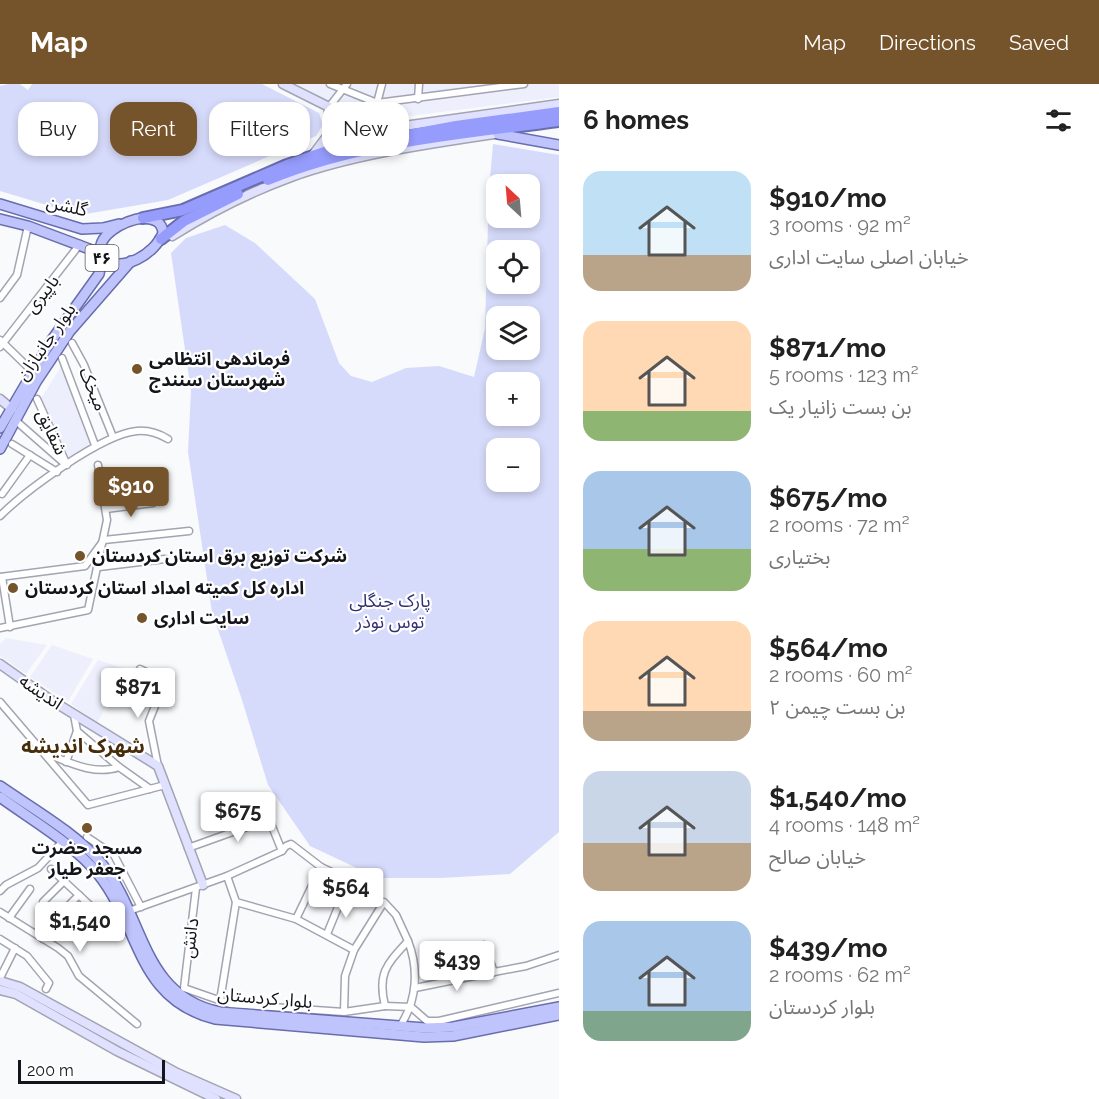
<!DOCTYPE html>
<html lang="en">
<head>
<meta charset="utf-8">
<style>
  :root { --surface:#fff; --page:#f6f6f6; --text:#222; --muted:#767676; --accent:#75532b }
  body { margin:0; font-family:Raleway,"Noto Sans Arabic",sans-serif; background:var(--page); color:var(--text); height:100vh; display:flex; flex-direction:column; font-size:22px; white-space:nowrap }
  * { box-sizing:border-box; margin:0 }
  p { font-size:20px; color:var(--muted) }
  .icon { flex:none; width:33px; height:33px; fill:none; stroke:currentColor; stroke-width:2; stroke-linecap:round; stroke-linejoin:round }
  .map { position:relative; flex:1; overflow:hidden }
  .details { display:flex; flex-direction:column; background:var(--surface); width:540px }
  .details>* { flex:none }
  .top-card { position:absolute; left:18px; top:18px; width:450px; height:54px; display:flex; gap:12px }
  .needle { width:39px; rotate:334deg }
  .tools { position:absolute; left:486px; top:90px; display:grid; gap:12px }
  .tools a { display:grid; place-items:center; width:54px; height:54px; border-radius:12px; background:var(--surface); box-shadow:0 3px 9px #0003; font-size:30px }
  .scale { position:absolute; left:18px; bottom:15px; width:147px; box-sizing:border-box; padding-left:6px; border:3px solid #14151a; border-top:0; font-size:16px; line-height:21px; white-space:nowrap; color:#14151a; -webkit-text-stroke:4px #fff; paint-order:stroke }
  .price { position:absolute; translate:-50% -51px; padding:0 14px; border-radius:6px; background:#fff; color:#222; font-size:20px; line-height:39px; filter:drop-shadow(0 2px 3px #0008) }
  .price::after { content:''; position:absolute; left:50%; top:36px; width:18px; height:14px; margin-left:-9px; background:inherit; clip-path:polygon(0 0,100% 0,50% 100%) }
  .price.selected { background:var(--accent); color:#fff }
  ul { padding:0; list-style:none }
  li { display:flex; align-items:center; gap:18px; height:150px; padding:0 24px }
  li span { display:grid; place-items:center; flex:none; width:168px; height:120px; border-radius:18px; color:#555 }
  li>.icon { margin-inline-start:auto }
  span .icon { width:72px; height:72px; fill:#fffc; stroke-width:1 }
  li b { font-size:26px }
  h2 { display:flex; justify-content:space-between; align-items:center; height:72px; padding:0 24px; font-size:26px }
  .pill { padding:0 21px; border-radius:18px; background:var(--surface); box-shadow:0 3px 9px #0003; font-size:21px; line-height:54px }
  .pill.selected { background:var(--accent); color:#fff }
  header { display:flex; align-items:center; gap:36px; box-sizing:border-box; height:84px; padding:0 30px; background:var(--accent); color:#fff }
  header strong { font-size:28px }
  nav { display:flex; gap:33px; margin-inline-start:auto; font-size:21px }
  main { display:flex; flex:1; min-height:0 }
  .map>svg:first-child { display:block }
</style>
</head>
<body>
<header>
<strong>Map</strong>
<nav><a>Map</a><a>Directions</a><a>Saved</a></nav>
</header>
<main>
<div class="map">
<svg width="559" height="1015" viewBox="0 0 559 1015">
  <rect width="100%" height="100%" fill="#f9fafc"/>
  <g fill="#edeffc">
    <path d="M296,0h263v13l-180,23 -39,-13z"/>
    <path d="M62,281l28,79 -21,13 -29,-57z"/>
    <path d="M6,554l41,7 -21,29 -26,-18v-12z"/>
    <path d="M52,561l41,14 -25,42 -38,-24z"/>
    <path d="M98,576l28,9 -29,54 -26,-19z"/>
  </g>
  <g fill="#d7dbfb" fill-rule="evenodd">
    <path d="M8,0h12l8,6 4,-6h230l57,29 4,12 -7,11 -148,64 -88,15 -80,-24v-105z"/>
    <path d="M493,60l66,11v677l-49,42 -69,4h-63l-68,-32 -42,-61 -26,-85 -30,-88 -24,-160 3,-61 -20,-138 15,-15 39,-13 30,18 60,56 24,64 12,13 21,6 34,-14 33,-2 35,11 11,-49 4,-138zM496,100h34v34h-34zM496,166h34v34h-34zM496,232h34v34h-34zM496,298h34v34h-34zM496,364h34v34h-34z"/>
  </g>
  <g fill="none" stroke-linecap="round" stroke-linejoin="round">
    <g stroke="#a2a4b2" stroke-width="9">
      <g id="street">
        <path d="M330,0l47,19 147,-19"/>
        <path d="M418,15l1,-15"/>
        <path d="M377,19l5,-19"/>
        <path d="M329,23l18,-23"/>
        <path d="M0,214l17,-23 11,-49"/>
        <path d="M0,256l33,32"/>
        <path d="M72,259l12,22 29,72"/>
        <path d="M0,263l80,-103"/>
        <path d="M62,274l33,87"/>
        <path d="M37,315l30,66"/>
        <path d="M15,336l49,43"/>
        <path d="M12,360l45,28"/>
        <path d="M2,410l28,-39"/>
        <path d="M106,425l47,-6"/>
        <path d="M0,432c25,-25 102,-82 137,-85 11,-1 21,2 31,8"/>
        <path d="M99,483l66,-8"/>
        <path d="M0,493l85,-11 19,-26 85,-9"/>
        <path d="M2,493l8,50"/>
        <path d="M0,544l88,-18 19,-90 -9,-55"/>
        <path d="M140,585l25,12 -16,40 9,45"/>
        <path d="M0,618l88,103 77,-20"/>
        <path d="M74,631l3,16 42,36 31,22"/>
        <path d="M45,669c23,9 50,23 74,14"/>
        <path d="M66,678l11,-31"/>
        <path d="M87,753l27,18 27,52"/>
        <path d="M188,764l81,-29 13,32"/>
        <path d="M51,785l59,55"/>
        <path d="M227,792l9,26 60,17 58,31"/>
        <path d="M196,804l-12,100 46,16 114,8 41,-6c-8,-33 2,-42 23,-65l-12,-26 -12,-13 -30,48 -9,26 -1,36"/>
        <path d="M0,807l6,-6 32,-17 24,-26"/>
        <path d="M43,818l21,-21"/>
        <path d="M129,827l98,-35 55,-25 4,-5 5,-2 30,23 51,24"/>
        <path d="M0,828l58,36 10,8 11,20 58,48"/>
        <path d="M9,834l21,-29"/>
        <path d="M296,835l25,-52"/>
        <path d="M327,850l16,-39"/>
        <path d="M0,855l27,17 22,27 -3,6"/>
        <path d="M43,855l15,-23 21,-21"/>
        <path d="M484,861l10,27 32,-6 33,-11"/>
        <path d="M0,894l15,-30"/>
        <path d="M415,904l79,-16"/>
        <path d="M220,917l16,-99"/>
        <path d="M385,922l26,1 16,14h12l120,-28"/>
        <path d="M400,942c17,-25 19,-57 8,-85"/>
      </g>
    </g>
    <g stroke="#a2a4b2" stroke-width="11">
      <g id="secondary">
        <path d="M283,0l46,23"/>
        <path d="M360,58l18,-11 12,-3 169,-24"/>
        <path d="M312,72l16,-21 1,-28 52,25"/>
        <path d="M172,152c37,-23 78,-44 119,-59 63,-23 143,-34 210,-44"/>
        <path d="M0,315l12,10"/>
        <path d="M0,580l51,36 107,66 45,119"/>
        <path d="M0,897l20,6 157,86 59,26"/>
        <path d="M0,906l16,4 101,57 99,48"/>
      </g>
    </g>
    <g stroke="#686dad" stroke-width="12">
      <g id="primary">
        <path d="M498,50l61,11"/>
        <path d="M0,120l82,25 21,-1 16,-4"/>
        <path d="M143,134c11,1 19,3 20,15 -8,21 -41,41 -61,25 -10,-23 24,-38 41,-40z"/>
        <path d="M0,135l28,7 72,27"/>
        <path d="M0,344l51,-87 48,-67 3,-16"/>
        <path d="M0,365l36,-67 34,-51 61,-70"/>
        <path d="M0,702c33,23 76,47 102,78 43,53 39,132 118,148l205,16 28,-1 106,-20"/>
        <path d="M0,713c30,22 75,48 98,77 43,54 38,125 117,145l209,18 29,-1 106,-21"/>
      </g>
    </g>
    <g stroke="#686dad" stroke-width="14">
      <g id="highway">
        <path d="M268,96c92,-38 194,-46 291,-59"/>
        <path d="M143,134l40,-8 104,-45 46,-16 123,-23 103,-14"/>
        <path d="M161,155l23,-18 54,-27"/>
      </g>
    </g>
    <use href="#street" stroke="#fff" stroke-width="6"/>
    <use href="#secondary" stroke="#e0e1fe" stroke-width="8"/>
    <use href="#primary" stroke="#c0c4fd" stroke-width="9"/>
    <use href="#highway" stroke="#969cfc" stroke-width="10"/>
  </g>
  <g fill="#75532b" stroke="#fff" stroke-width="2">
    <circle cx="137" cy="285" r="6"/>
    <circle cx="80" cy="472" r="6"/>
    <circle cx="13" cy="504" r="6"/>
    <circle cx="142" cy="534" r="6"/>
    <circle cx="87" cy="744" r="6"/>
  </g>
  <g text-anchor="middle" stroke-width="4.5" stroke-linejoin="round" paint-order="stroke">
    <rect fill="#fff" stroke="#5a5b5f" stroke-width="1.5" x="85.5" y="161" width="33" height="26" rx="4.5"/>
    <g font-size="16" font-weight="bold" fill="#14151a">
      <text x="102" y="180">۴۶</text>
    </g>
    <g font-size="18" fill="#14151a" stroke="#fff">
      <text transform="translate(67 122) rotate(13)" y="6">گلشن</text>
      <text transform="translate(42 210) rotate(-52)" y="6">باپیری</text>
      <text transform="translate(46 258) rotate(-55)" y="6">بلوار جانبازان</text>
      <text transform="translate(93 305) rotate(67)" y="6">میخک</text>
      <text transform="translate(52 348) rotate(65)" y="6">شقایق</text>
      <text transform="translate(41 608) rotate(34)" y="6">اندیشه</text>
      <text transform="translate(190 854) rotate(-83)" y="6">دانش</text>
      <text transform="translate(265 914) rotate(5)" y="6">بلوار کردستان</text>
    </g>
    <g font-size="18" font-weight="bold" fill="#14151a" stroke="#fff" text-anchor="start">
      <text x="149" y="281">فرماندهی انتظامی<tspan x="149" dy="21">شهرستان سنندج</tspan></text>
      <text x="92" y="478">شرکت توزیع برق استان کردستان</text>
      <text x="25" y="510">اداره کل کمیته امداد استان کردستان</text>
      <text x="154" y="540">سایت اداری</text>
      <text x="87" y="770" text-anchor="middle">مسجد حضرت<tspan x="87" dy="21">جعفر طیار</tspan></text>
    </g>
    <g font-size="18" fill="#313075" stroke="#fff">
      <text x="390" y="523">پارک جنگلی<tspan x="390" dy="21">توس نوذر</tspan></text>
    </g>
    <g font-size="20" font-weight="bold" fill="#462c0a" stroke="#fff">
      <text x="83" y="669">شهرک اندیشه</text>
    </g>
  </g>
</svg>
<div class="tools">
<a><svg class="needle" viewBox="-14 -14 28 28"><path d="M0-13l5 13h-10z" fill="#e53935"/><path d="M0 13l5-13h-10z" fill="#767676"/></svg></a>
<a><svg class="icon" aria-label="locate" viewBox="0 0 24 24"><circle cx="12" cy="12" r="6"/><path d="M12 2v4M12 18v4M2 12h4M18 12h4"/></svg></a>
<a><svg class="icon" aria-label="layers" viewBox="0 0 24 24"><path d="M12 4l9 5-9 5-9-5zM3 14l9 5 9-5"/></svg></a>
<a>+</a>
<a>−</a>
</div>
<div class="scale">200 m</div>
<b class="price selected" style="left:131px;top:434px">$910</b>
<b class="price" style="left:138px;top:635px">$871</b>
<b class="price" style="left:238px;top:759px">$675</b>
<b class="price" style="left:346px;top:835px">$564</b>
<b class="price" style="left:80px;top:869px">$1,540</b>
<b class="price" style="left:457px;top:908px">$439</b>
<div class="top-card">
<a class="pill">Buy</a>
<a class="pill selected">Rent</a>
<a class="pill">Filters</a>
<a class="pill">New</a>
</div>
</div>
<section class="details">
<h2>6 homes<svg class="icon" aria-label="filters" viewBox="0 0 24 24"><path d="M4 7h16M4 17h16"/><circle cx="9" cy="7" r="2"/><circle cx="15" cy="17" r="2"/></svg></h2>
<ul>
<li><span style="background:linear-gradient(#bfe0f5 70%,#b9a48a 0)"><svg class="icon" aria-label="home" viewBox="0 0 24 24"><path d="M3 11l9-7 9 7M6 9v11h12V9"/></svg></span><div><b>$910/mo</b><p>3 rooms · 92 m²</p><p>خیابان اصلی سایت اداری</p></div></li>
<li><span style="background:linear-gradient(#ffd9b3 75%,#8fb573 0)"><svg class="icon" aria-label="home" viewBox="0 0 24 24"><path d="M3 11l9-7 9 7M6 9v11h12V9"/></svg></span><div><b>$871/mo</b><p>5 rooms · 123 m²</p><p>بن بست زانیار یک</p></div></li>
<li><span style="background:linear-gradient(#a9c7e8 65%,#8fb573 0)"><svg class="icon" aria-label="home" viewBox="0 0 24 24"><path d="M3 11l9-7 9 7M6 9v11h12V9"/></svg></span><div><b>$675/mo</b><p>2 rooms · 72 m²</p><p>بختیاری</p></div></li>
<li><span style="background:linear-gradient(#ffd9b3 75%,#b9a48a 0)"><svg class="icon" aria-label="home" viewBox="0 0 24 24"><path d="M3 11l9-7 9 7M6 9v11h12V9"/></svg></span><div><b>$564/mo</b><p>2 rooms · 60 m²</p><p>بن بست چیمن ۲</p></div></li>
<li><span style="background:linear-gradient(#c9d6e8 60%,#b9a48a 0)"><svg class="icon" aria-label="home" viewBox="0 0 24 24"><path d="M3 11l9-7 9 7M6 9v11h12V9"/></svg></span><div><b>$1,540/mo</b><p>4 rooms · 148 m²</p><p>خیابان صالح</p></div></li>
<li><span style="background:linear-gradient(#a9c7e8 75%,#7fa58c 0)"><svg class="icon" aria-label="home" viewBox="0 0 24 24"><path d="M3 11l9-7 9 7M6 9v11h12V9"/></svg></span><div><b>$439/mo</b><p>2 rooms · 62 m²</p><p>بلوار کردستان</p></div></li>
</ul>
</section>
</main>
</body>
</html>
